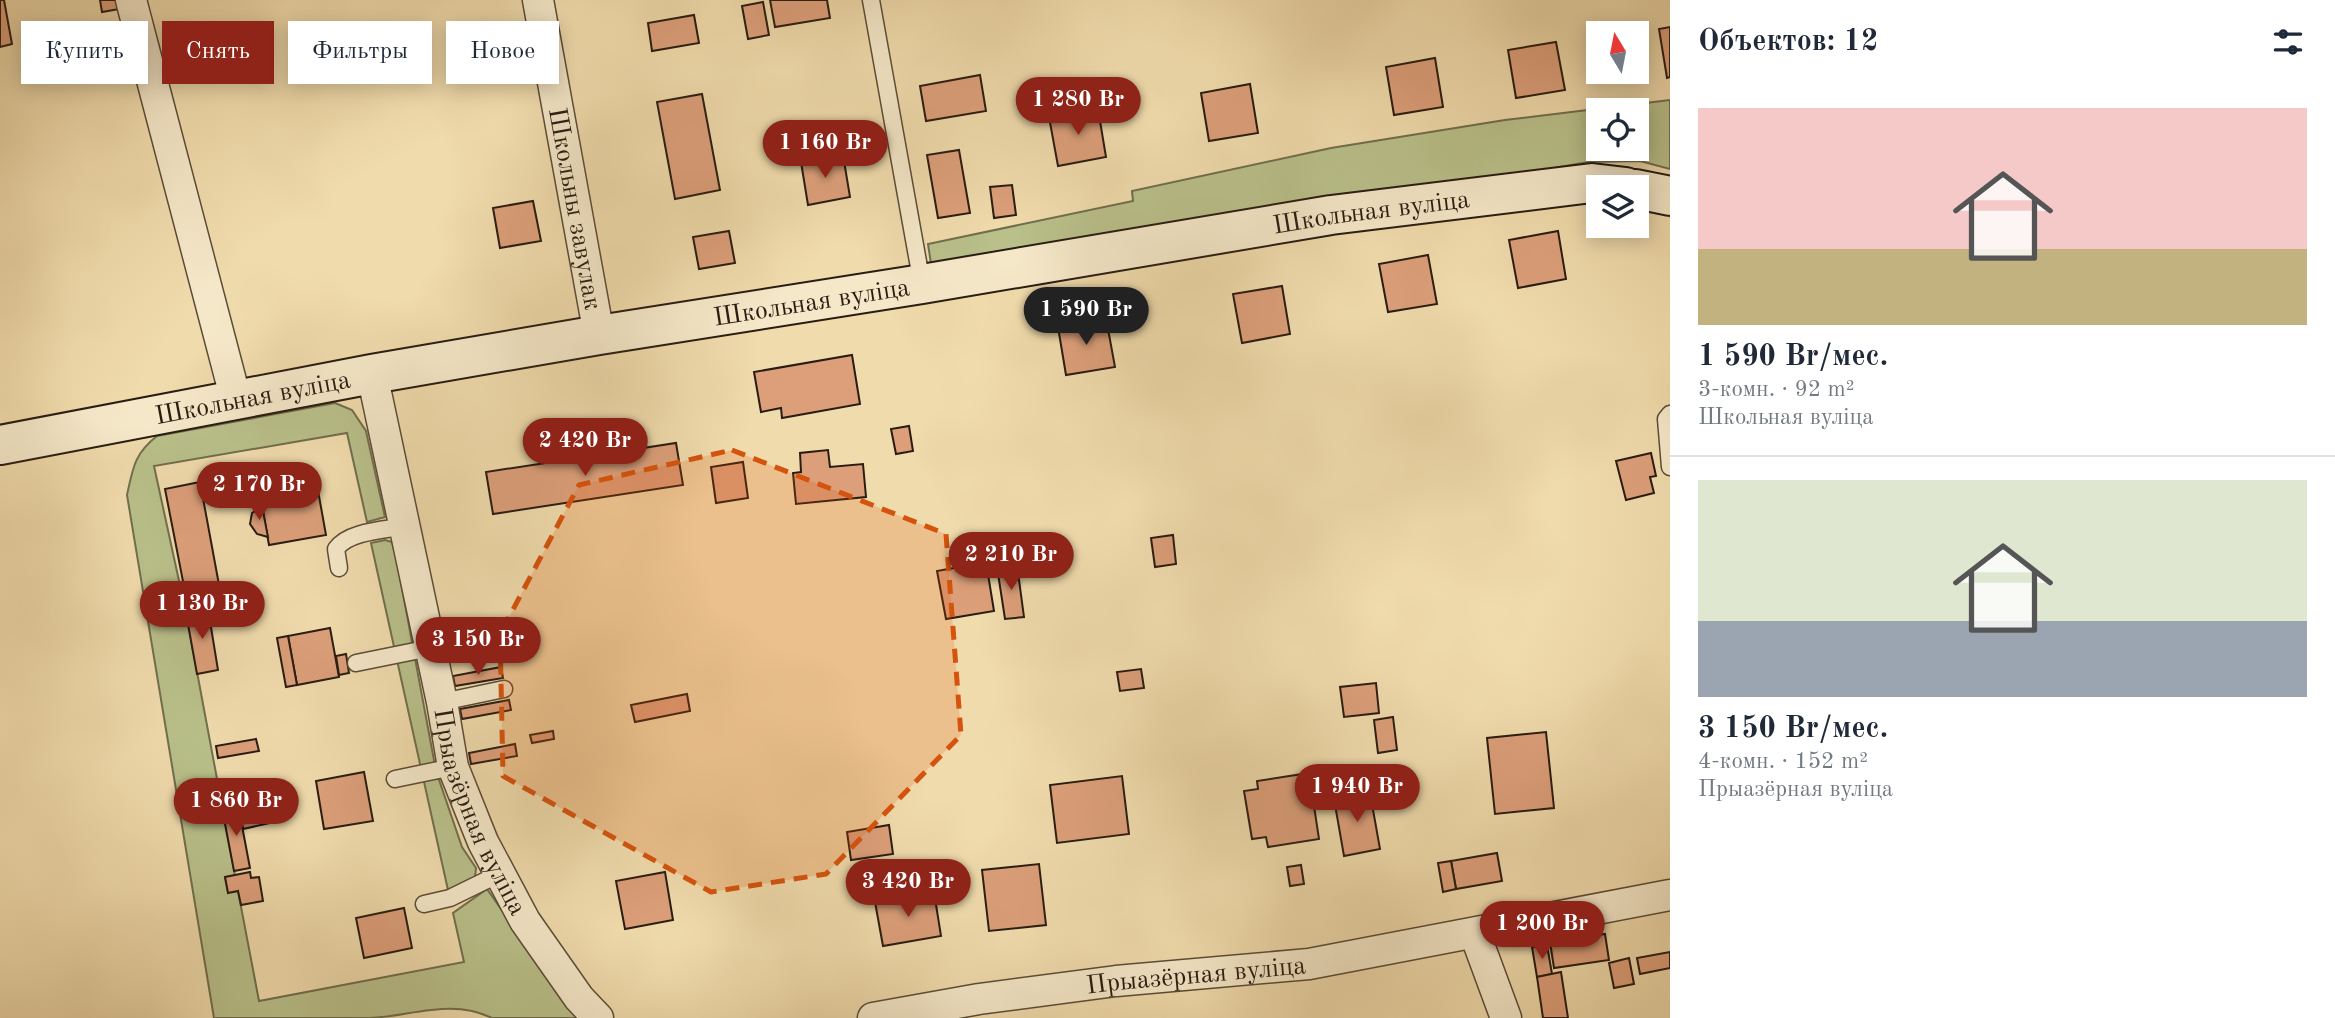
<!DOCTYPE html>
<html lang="ru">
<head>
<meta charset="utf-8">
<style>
  :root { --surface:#fff; --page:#f6f6f7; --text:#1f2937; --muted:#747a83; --line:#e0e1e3; --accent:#8f2418 }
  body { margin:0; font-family:"Old Standard TT",serif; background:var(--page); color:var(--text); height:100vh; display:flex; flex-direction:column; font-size:26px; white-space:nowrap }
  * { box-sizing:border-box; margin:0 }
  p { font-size:23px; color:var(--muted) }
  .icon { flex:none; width:38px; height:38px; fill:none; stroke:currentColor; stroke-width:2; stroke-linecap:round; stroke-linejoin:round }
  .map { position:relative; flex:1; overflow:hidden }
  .side { display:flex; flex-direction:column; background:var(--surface); width:665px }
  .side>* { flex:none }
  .banner { position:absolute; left:21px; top:21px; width:665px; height:63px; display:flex; gap:14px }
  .needle { width:46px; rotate:350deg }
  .controls { position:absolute; left:1586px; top:21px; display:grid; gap:14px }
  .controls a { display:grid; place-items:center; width:63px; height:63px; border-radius:0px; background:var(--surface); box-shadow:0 4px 18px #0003; font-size:35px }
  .price { position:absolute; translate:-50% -60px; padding:0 16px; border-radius:24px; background:var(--accent); color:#fff; font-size:23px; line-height:46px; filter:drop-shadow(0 2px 4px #0008) }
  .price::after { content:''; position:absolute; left:50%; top:42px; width:21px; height:16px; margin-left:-10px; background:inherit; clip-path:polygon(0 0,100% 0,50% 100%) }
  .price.active { background:#222; color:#fff }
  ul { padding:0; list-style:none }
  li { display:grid; align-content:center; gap:14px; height:371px; padding:0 28px }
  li+li { border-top:2px solid var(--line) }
  li span { display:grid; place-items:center; height:217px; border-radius:0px; color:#555 }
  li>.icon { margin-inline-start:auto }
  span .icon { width:126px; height:126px; fill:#fffc; stroke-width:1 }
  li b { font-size:30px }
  h2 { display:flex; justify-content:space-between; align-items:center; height:84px; padding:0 28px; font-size:30px }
  .chip { padding:0 24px; border-radius:0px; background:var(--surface); box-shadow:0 4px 18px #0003; font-size:24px; line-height:63px }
  .chip.active { background:var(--accent); color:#fff }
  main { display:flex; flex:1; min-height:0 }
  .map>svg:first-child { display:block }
</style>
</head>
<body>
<main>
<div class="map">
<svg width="1670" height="1018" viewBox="0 0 1670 1018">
  <rect width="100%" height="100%" fill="#f0dbac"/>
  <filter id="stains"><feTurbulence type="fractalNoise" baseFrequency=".00286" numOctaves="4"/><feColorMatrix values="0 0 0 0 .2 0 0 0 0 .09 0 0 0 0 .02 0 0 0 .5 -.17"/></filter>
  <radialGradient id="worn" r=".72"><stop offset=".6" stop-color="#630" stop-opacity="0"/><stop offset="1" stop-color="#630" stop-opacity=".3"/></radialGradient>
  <g fill="#b9c08a" stroke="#716e4e" stroke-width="2" fill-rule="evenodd">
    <path d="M1670,100v69l-30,-8 -52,1 -655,115 -5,-33 205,-43 -1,-10 199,-43 174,-28zM1598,110h38v39h-38z"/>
    <path d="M335,403l17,7 14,21 19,86 -18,5 -20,-89 -193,33 32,147 49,262 -10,2 3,15 10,-1 21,110 205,-39 -11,-49 34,-24 90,129h-85c-40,-20 -81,-2 -122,0 -52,0 -104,0 -156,0l-87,-523c6,-27 7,-41 30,-59z"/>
    <path d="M385,540l7,2 4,14 40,215 26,76 14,21 -1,9 -27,13 -77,-347z"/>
  </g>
  <g fill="#dc9f7a" stroke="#291c12" stroke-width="2">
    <path d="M0,0h4l8,44 -12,3z"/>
    <path d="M100,0h24l1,8 -23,4z"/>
    <path d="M770,0h57l3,18 -55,9z"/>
    <path d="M763,2l6,33 -21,4 -6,-33z"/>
    <path d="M694,15l5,28 -47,8 -4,-28z"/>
    <path d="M1670,27v50l-3,1 -8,-49z"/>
    <path d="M1556,42l9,48 -49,8 -8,-48z"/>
    <path d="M1435,58l8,49 -49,8 -8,-48z"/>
    <path d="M980,75l6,36 -60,10 -6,-35z"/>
    <path d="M1250,84l8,49 -49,8 -8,-48z"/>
    <path d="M702,94l18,96 -45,9 -18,-97z"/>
    <path d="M1098,109l8,48 -48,9 -9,-49z"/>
    <path d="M959,150l11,63 -32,5 -11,-63z"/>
    <path d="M843,155l7,42 -42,8 -7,-43z"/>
    <path d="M1012,185l4,30 -22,3 -4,-31z"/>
    <path d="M533,201l8,40 -41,7 -7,-40z"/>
    <path d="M729,231l6,32 -36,6 -6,-32z"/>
    <path d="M1558,231l8,48 -48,9 -9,-48z"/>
    <path d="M1428,255l9,49 -49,8 -9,-48z"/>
    <path d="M1282,286l8,48 -48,9 -9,-49z"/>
    <path d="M1106,318l9,49 -49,8 -8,-48z"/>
    <path d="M852,355l8,49 -78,14 -1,-10 -20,4 -7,-40z"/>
    <path d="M909,426l4,25 -17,3 -5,-25z"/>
    <path d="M676,443l7,42 -190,29 -7,-42z"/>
    <path d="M828,450l2,17 33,-3 3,33 -70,7 -3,-31 8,-1 -1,-19z"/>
    <path d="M1651,453l5,23 -6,1 4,16 -28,7 -10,-39z"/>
    <path d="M743,462l5,36 -32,5 -5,-36z"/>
    <path d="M200,482l22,119 -34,6 -23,-118z"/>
    <path d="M317,485l9,50 -57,10 -9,-50z"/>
    <path d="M262,506l6,31 -11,-3 -7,-10 2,-11z"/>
    <path d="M1173,535l3,29 -21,3 -4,-29z"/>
    <path d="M986,562l8,49 -48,8 -9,-48z"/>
    <path d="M1017,565l7,52 -19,2 -8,-52z"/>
    <path d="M208,609l10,61 -21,4 -11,-61z"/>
    <path d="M493,624l1,9 -48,9 -2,-9z"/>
    <path d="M330,628l9,49 -42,8 -9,-49z"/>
    <path d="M288,636l9,49 -11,2 -9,-49z"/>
    <path d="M346,654l3,19 -10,2 -3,-19z"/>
    <path d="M501,667l2,11 -48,8 -2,-10z"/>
    <path d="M1141,669l3,19 -24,3 -3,-19z"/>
    <path d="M1376,683l3,30 -35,4 -4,-30z"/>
    <path d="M687,694l3,17 -55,11 -4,-17z"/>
    <path d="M509,700l2,10 -49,9 -2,-10z"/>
    <path d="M1393,717l4,33 -19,3 -4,-33z"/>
    <path d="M553,731l1,8 -22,4 -2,-8z"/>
    <path d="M1546,732l8,76 -59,6 -8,-76z"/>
    <path d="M256,739l3,12 -41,7 -2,-12z"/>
    <path d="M515,744l2,12 -46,8 -2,-11z"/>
    <path d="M364,772l9,49 -49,8 -8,-48z"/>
    <path d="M1309,773l10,66 -51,8 -2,-10 -14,2 -8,-48 14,-2 -1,-8z"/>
    <path d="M1122,776l7,58 -72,9 -7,-58z"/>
    <path d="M1370,793l10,56 -36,7 -10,-57z"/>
    <path d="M265,796l5,27 -27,6 -5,-28z"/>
    <path d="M238,805l12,63 -16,3 -12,-63z"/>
    <path d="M889,825l4,29 -42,6 -4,-28z"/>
    <path d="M1497,853l5,28 -46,8 -5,-28z"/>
    <path d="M1451,861l5,28 -13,3 -5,-29z"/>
    <path d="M1039,864l7,61 -57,6 -7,-61z"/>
    <path d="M1301,865l3,19 -14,2 -3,-19z"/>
    <path d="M250,872l1,6 8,-1 4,24 -22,4 -3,-14 -10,2 -3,-16z"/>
    <path d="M665,872l8,48 -48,9 -9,-48z"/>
    <path d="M934,892l7,44 -58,10 -8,-44z"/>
    <path d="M404,908l8,40 -48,10 -8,-40z"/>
    <path d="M1605,934l4,26 -55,8 -4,-26z"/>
    <path d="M1547,945l5,29 -15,3 -5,-30z"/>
    <path d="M1670,952v16l-30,6 -3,-16z"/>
    <path d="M1629,958l5,26 -20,4 -5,-25z"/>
    <path d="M1561,972l7,46h-25l-6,-41z"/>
  </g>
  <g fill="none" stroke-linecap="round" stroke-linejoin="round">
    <g stroke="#5b4c38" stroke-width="19">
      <g id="lane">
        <path d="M871,0l51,284"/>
        <path d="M1670,414l-4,5 4,48"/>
        <path d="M339,568l-3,-19c12,-18 49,-19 70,-23"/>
        <path d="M356,663l74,-15"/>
        <path d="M442,702l62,-13"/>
        <path d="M395,779l58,-12"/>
        <path d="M424,904l26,-6 49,-24"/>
      </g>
    </g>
    <g stroke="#5b4c38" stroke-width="33">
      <g id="street">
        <path d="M131,0l105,400"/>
        <path id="s1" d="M538,0l61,335"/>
        <path id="s2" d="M372,374l70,328 11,65 30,75 42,79 54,77 19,20"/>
        <path d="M1475,934l31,84"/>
        <path id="s3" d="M873,1018l106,-19 137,-18 193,-17 361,-69"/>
      </g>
    </g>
    <g stroke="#291c12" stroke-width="42">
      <g id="secondary">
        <path d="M1636,189l34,7"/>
        <path id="s4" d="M0,445l372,-71 227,-39 323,-51 409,-69 261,-32 34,4"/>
      </g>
    </g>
    <use href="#lane" stroke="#f5e8c9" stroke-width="16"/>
    <use href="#street" stroke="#f5e8c9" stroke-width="30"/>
    <use href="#secondary" stroke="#f5e8c9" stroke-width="38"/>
  </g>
  <path fill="#d5530d" fill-opacity="0.2" stroke="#d5530d" stroke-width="5" stroke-dasharray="14 9" stroke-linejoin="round" d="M732,450l214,84 15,201 -135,139 -115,18 -208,-116 -3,-142 79,-149z"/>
  <g text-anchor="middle" stroke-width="5" stroke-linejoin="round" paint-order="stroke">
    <g font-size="26" fill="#291c12" stroke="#f5e8c9">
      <text dy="9" stroke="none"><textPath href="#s1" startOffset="212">Школьны завулак</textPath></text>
      <text dy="9" stroke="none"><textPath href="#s4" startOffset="1391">Школьная вуліца</textPath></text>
      <text dy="9" stroke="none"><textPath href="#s4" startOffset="824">Школьная вуліца</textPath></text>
      <text dy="9" stroke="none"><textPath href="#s4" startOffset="257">Школьная вуліца</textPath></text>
      <text dy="9" stroke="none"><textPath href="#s2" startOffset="452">Прыазёрная вуліца</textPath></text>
      <text dy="9" stroke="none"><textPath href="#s3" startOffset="326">Прыазёрная вуліца</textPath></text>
    </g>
  </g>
  <rect width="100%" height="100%" filter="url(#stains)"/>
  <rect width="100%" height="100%" fill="url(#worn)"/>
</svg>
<div class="controls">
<a><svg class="needle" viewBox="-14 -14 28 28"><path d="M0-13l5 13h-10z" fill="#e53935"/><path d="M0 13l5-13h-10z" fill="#747a83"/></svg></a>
<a><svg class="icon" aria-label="locate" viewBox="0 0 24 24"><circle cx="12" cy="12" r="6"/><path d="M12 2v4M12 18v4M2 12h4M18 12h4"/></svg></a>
<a><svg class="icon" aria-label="layers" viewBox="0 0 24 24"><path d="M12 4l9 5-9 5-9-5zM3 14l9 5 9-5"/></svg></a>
</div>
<b class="price" style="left:1078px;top:137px">1 280 Br</b>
<b class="price" style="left:825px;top:180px">1 160 Br</b>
<b class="price active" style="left:1086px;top:347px">1 590 Br</b>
<b class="price" style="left:585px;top:478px">2 420 Br</b>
<b class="price" style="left:259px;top:522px">2 170 Br</b>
<b class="price" style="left:1011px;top:592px">2 210 Br</b>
<b class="price" style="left:202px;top:641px">1 130 Br</b>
<b class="price" style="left:478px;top:677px">3 150 Br</b>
<b class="price" style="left:1357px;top:824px">1 940 Br</b>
<b class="price" style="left:236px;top:838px">1 860 Br</b>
<b class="price" style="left:908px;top:919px">3 420 Br</b>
<b class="price" style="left:1542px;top:961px">1 200 Br</b>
<div class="banner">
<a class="chip">Купить</a>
<a class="chip active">Снять</a>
<a class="chip">Фильтры</a>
<a class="chip">Новое</a>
</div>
</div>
<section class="side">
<h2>Объектов: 12<svg class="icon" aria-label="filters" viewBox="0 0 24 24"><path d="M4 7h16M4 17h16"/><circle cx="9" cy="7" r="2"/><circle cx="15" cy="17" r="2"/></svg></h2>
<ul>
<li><span style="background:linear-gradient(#f6c9c9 65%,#c2b280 0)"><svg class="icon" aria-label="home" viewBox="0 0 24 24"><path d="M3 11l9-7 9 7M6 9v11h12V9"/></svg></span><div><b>1 590 Br/мес.</b><p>3-комн. · 92 m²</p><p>Школьная вуліца</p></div></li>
<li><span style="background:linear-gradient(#dfe7d0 65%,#9aa5b1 0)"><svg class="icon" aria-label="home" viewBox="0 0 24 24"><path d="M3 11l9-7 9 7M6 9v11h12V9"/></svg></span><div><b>3 150 Br/мес.</b><p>4-комн. · 152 m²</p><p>Прыазёрная вуліца</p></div></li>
</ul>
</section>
</main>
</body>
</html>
